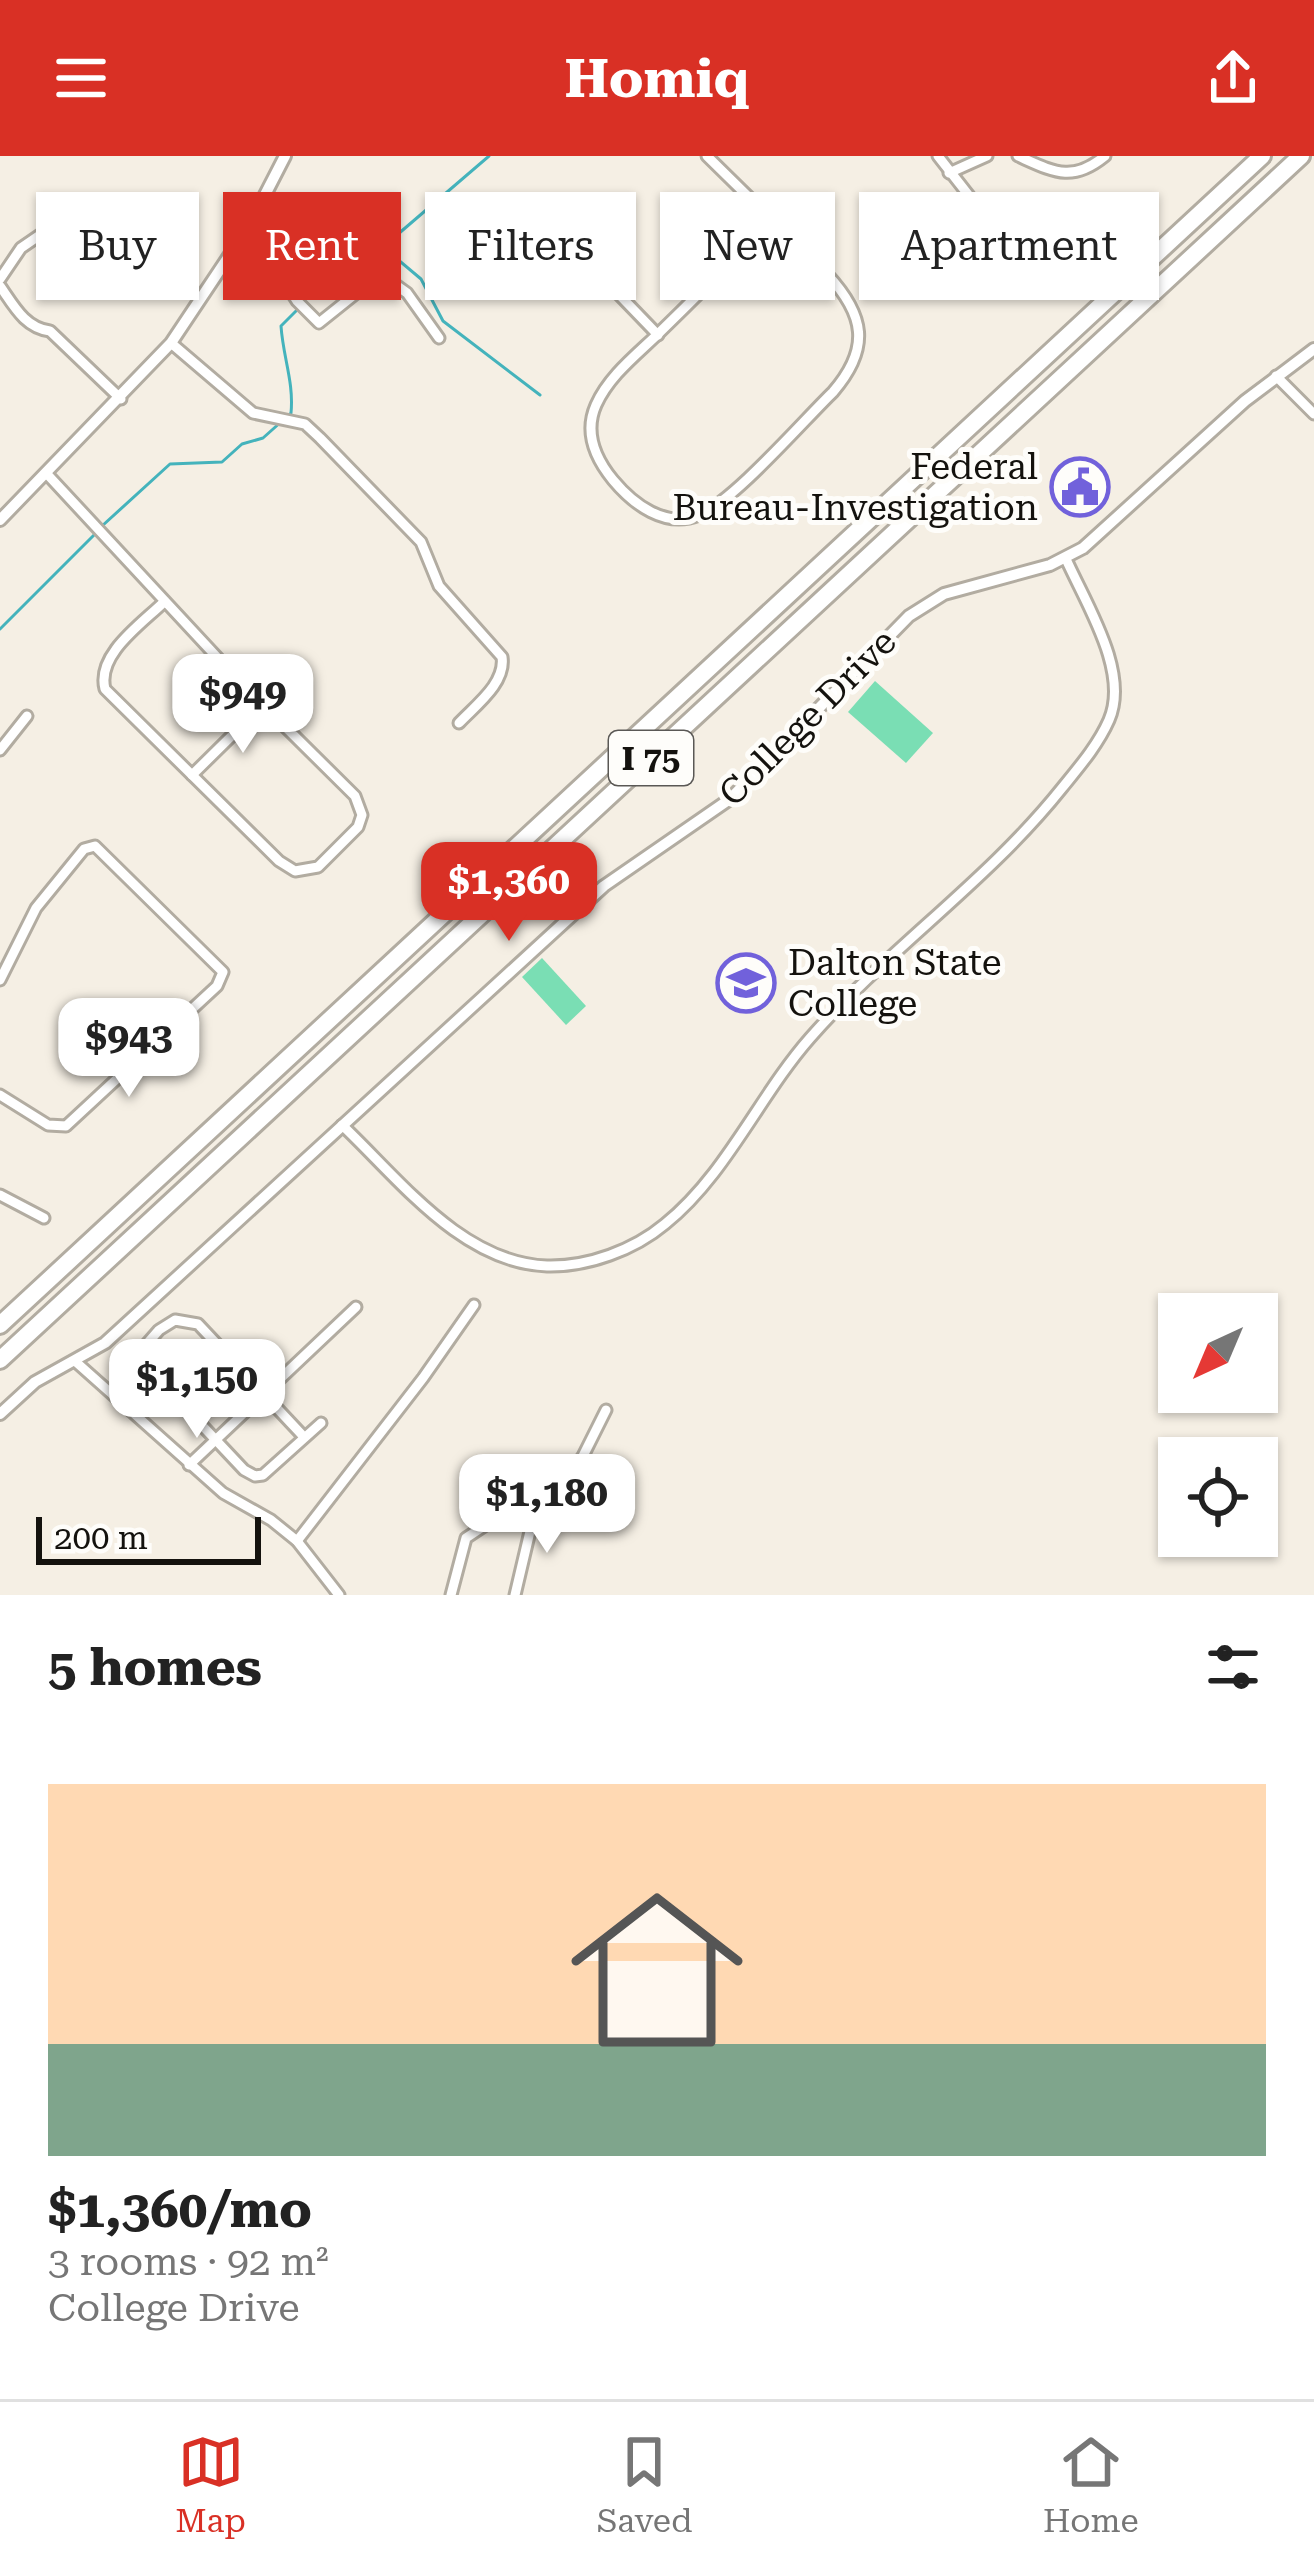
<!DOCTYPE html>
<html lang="en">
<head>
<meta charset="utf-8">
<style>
  :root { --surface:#fff; --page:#f2f2f2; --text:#222; --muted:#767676; --line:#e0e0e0; --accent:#d93025 }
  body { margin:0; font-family:"Roboto Serif",serif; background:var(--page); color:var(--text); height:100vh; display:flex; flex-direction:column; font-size:45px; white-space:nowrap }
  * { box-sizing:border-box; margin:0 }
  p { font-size:39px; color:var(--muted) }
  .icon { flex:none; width:66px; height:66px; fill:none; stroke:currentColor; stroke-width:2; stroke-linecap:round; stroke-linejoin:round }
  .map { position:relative; height:1439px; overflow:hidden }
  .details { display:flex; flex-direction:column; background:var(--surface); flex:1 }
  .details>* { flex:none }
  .banner { position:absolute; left:36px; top:36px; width:1242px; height:108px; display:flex; gap:24px }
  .needle { width:78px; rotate:224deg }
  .controls { position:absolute; left:1158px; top:1137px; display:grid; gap:24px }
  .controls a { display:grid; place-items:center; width:120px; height:120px; border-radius:0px; background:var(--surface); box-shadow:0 3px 9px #0004; font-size:60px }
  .scale { position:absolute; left:36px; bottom:30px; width:225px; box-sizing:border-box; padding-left:12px; border:6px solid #14120e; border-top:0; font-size:33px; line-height:42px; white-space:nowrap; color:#14120e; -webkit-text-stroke:9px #fefdfa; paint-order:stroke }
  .price { position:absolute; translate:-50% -102px; padding:0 27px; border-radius:24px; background:#fff; color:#222; font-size:39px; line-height:78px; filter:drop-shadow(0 3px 6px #0008) }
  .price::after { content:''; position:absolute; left:50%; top:72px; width:36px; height:27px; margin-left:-18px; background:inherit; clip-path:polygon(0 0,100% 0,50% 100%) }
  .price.active { background:var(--accent); color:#fff }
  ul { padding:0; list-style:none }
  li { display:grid; align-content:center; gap:24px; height:636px; padding:0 48px }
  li+li { border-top:3px solid var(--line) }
  li span { display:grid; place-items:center; height:372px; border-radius:0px; color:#555 }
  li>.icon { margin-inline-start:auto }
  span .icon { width:216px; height:216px; fill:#fffc; stroke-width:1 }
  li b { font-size:51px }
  h2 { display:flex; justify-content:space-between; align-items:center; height:144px; padding:0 48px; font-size:51px }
  .pill { padding:0 42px; border-radius:0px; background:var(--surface); box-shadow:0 3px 9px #0004; font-size:42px; line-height:108px }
  .pill.active { background:var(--accent); color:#fff }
  header { display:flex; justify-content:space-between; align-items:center; height:156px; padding:0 48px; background:var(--accent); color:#fff; font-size:54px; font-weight:700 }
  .tabs { display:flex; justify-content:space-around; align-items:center; height:168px; border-top:3px solid var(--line); background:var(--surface); font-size:33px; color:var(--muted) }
  .tabs a { display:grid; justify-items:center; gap:6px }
  .tabs .active { color:var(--accent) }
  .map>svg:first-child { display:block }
</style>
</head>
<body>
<header><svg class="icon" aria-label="menu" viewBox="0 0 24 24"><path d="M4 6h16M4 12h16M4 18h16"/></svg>Homiq<svg class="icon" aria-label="share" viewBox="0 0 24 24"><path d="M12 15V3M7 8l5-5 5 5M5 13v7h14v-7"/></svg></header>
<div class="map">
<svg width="1314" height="1439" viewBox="0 0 1314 1439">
  <rect width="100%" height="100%" fill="#f5efe4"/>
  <g fill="#7adeb4">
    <path d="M875,525l58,52 -27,30 -58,-51z"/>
    <path d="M542,802l44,48 -20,19 -44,-48z"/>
  </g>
  <path fill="#44b3bc" d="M309,80l61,6 8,8 -46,38 -23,11 -16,-17 -6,-12z"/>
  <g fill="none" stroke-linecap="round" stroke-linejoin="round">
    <g stroke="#44b3bc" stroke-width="3">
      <path d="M377,91h6l106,-91"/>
      <path d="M383,91l38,32 22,42 97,74"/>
      <path d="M102,370l68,-62 52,-2 20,-18 21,-6 28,-25c3,-31 -8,-56 -10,-87l18,-18"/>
      <path d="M0,473l96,-96"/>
    </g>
    <g stroke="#b2aca1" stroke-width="15">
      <g id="minor">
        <path d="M707,0l120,118c38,41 44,74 6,118 -29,28 -101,111 -134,123 -34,14 -66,-11 -86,-35 -18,-22 -29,-48 -17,-75 14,-31 43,-52 66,-75 37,-36 74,-73 109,-111"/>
        <path d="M938,0l61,78"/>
        <path d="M1018,0c36,16 54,27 87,0"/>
        <path d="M949,17l38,-17"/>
        <path d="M249,70l48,75 22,22 40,-32 30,-11 18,13 32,45"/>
        <path d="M592,121l13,3 53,55"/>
        <path d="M0,123l21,-31 35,-24"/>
        <path d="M0,130c14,20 25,42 50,45l71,68"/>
        <path d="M171,187l82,70 52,11 15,14 101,104 18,44 63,71c4,26 -26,48 -43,66"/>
        <path d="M1276,220l38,38"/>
        <path d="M47,318l194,209 114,113 7,19 -4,12 -40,40 -23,4 -16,-10 -174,-172c-9,-35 38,-66 60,-88"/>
        <path d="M0,594l27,-34"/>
        <path d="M192,619l71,-70"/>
        <path d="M0,824l36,-72 48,-59 11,-3 128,126 -6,14 -151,140 -18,-1 -48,-30"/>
        <path d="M342,969c58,55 120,138 205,141 41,1 87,-16 118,-42 61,-49 94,-128 145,-186 78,-89 178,-157 252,-250 17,-21 36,-43 47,-68 21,-48 -23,-116 -43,-161"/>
        <path d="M0,1039l44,23"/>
        <path d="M76,1206l147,131 48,27 26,21 42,54"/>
        <path d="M304,1281l-106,-113 -23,-4 -16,10 -14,16 4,23 95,101 11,6 8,-1 58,-52"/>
        <path d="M189,1309l167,-158"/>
        <path d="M297,1385l126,-163 51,-73"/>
        <path d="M451,1439l15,-57 45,-30 25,-2 18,-9 29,-41 23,-46"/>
        <path d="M515,1439l21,-89"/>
      </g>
    </g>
    <g stroke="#b2aca1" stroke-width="16">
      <g id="tertiary">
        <path d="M0,364l171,-177 78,-117 36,-70"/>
        <path d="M0,1258l35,-32 70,-39 499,-457 126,-87 179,-183 35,-22 106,-29 33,-17 162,-147 69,-52"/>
      </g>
    </g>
    <g stroke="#b2aca1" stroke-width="22">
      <g id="motorway">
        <path d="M0,1169l1262,-1169"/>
        <path d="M0,1204l1301,-1204"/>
      </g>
    </g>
    <use href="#minor" stroke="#fff" stroke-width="9"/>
    <use href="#tertiary" stroke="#fff" stroke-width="10"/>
    <use href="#motorway" stroke="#fff" stroke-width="16"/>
  </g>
  <defs>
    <g id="civic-ring" transform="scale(3)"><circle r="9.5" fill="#fefdfa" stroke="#7161db" stroke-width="1.5"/><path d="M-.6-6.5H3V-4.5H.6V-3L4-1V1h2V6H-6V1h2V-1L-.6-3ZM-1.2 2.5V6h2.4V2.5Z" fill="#7161db"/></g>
    <g id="university-ring" transform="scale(3)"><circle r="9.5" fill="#fefdfa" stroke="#7161db" stroke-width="1.5"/><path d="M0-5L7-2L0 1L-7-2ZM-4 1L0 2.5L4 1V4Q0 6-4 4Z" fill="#7161db"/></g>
  </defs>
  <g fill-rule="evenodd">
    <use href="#civic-ring" x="1080" y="331"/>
    <use href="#university-ring" x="746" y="827"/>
  </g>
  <g text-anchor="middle" stroke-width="10" stroke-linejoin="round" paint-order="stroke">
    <rect fill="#fefdfa" stroke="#5a5855" stroke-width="3" x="609" y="575" width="84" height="54" rx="9"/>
    <g font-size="33" font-weight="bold" fill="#14120e">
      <text x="651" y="614">I 75</text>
    </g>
    <g font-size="36" fill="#14120e" stroke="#fefdfa" text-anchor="end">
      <text x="1038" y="323">Federal<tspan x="1038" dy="41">Bureau-Investigation</tspan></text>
      <text x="788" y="819" text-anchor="start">Dalton State<tspan x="788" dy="41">College</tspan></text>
    </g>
    <g font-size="36" fill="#14120e" stroke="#fefdfa">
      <text transform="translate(807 561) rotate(-45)" y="13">College Drive</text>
    </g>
  </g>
</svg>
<div class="controls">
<a><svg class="needle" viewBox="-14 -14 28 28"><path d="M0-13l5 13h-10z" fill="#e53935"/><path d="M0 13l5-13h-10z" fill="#767676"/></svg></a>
<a><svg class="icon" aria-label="locate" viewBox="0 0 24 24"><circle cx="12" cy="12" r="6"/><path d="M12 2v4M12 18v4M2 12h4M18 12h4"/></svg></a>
</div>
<div class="scale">200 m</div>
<b class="price" style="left:243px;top:600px">$949</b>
<b class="price active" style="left:509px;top:788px">$1,360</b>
<b class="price" style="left:129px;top:944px">$943</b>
<b class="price" style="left:197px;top:1285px">$1,150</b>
<b class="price" style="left:547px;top:1400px">$1,180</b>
<div class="banner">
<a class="pill">Buy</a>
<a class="pill active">Rent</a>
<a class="pill">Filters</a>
<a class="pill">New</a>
<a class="pill">Apartment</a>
</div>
</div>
<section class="details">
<h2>5 homes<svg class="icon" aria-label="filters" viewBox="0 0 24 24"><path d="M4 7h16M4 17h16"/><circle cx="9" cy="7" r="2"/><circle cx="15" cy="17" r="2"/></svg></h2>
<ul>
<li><span style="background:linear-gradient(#ffd9b3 70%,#7fa58c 0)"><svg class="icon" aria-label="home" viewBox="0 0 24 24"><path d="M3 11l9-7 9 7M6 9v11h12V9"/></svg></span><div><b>$1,360/mo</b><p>3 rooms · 92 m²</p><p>College Drive</p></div></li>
</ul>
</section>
<nav class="tabs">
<a class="active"><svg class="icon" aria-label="map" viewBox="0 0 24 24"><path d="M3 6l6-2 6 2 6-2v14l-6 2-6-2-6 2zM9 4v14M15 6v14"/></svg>Map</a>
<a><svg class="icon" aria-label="saved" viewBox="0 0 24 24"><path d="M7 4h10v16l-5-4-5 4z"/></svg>Saved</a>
<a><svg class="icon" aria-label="home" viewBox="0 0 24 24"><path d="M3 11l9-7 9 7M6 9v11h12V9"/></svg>Home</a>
</nav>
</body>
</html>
